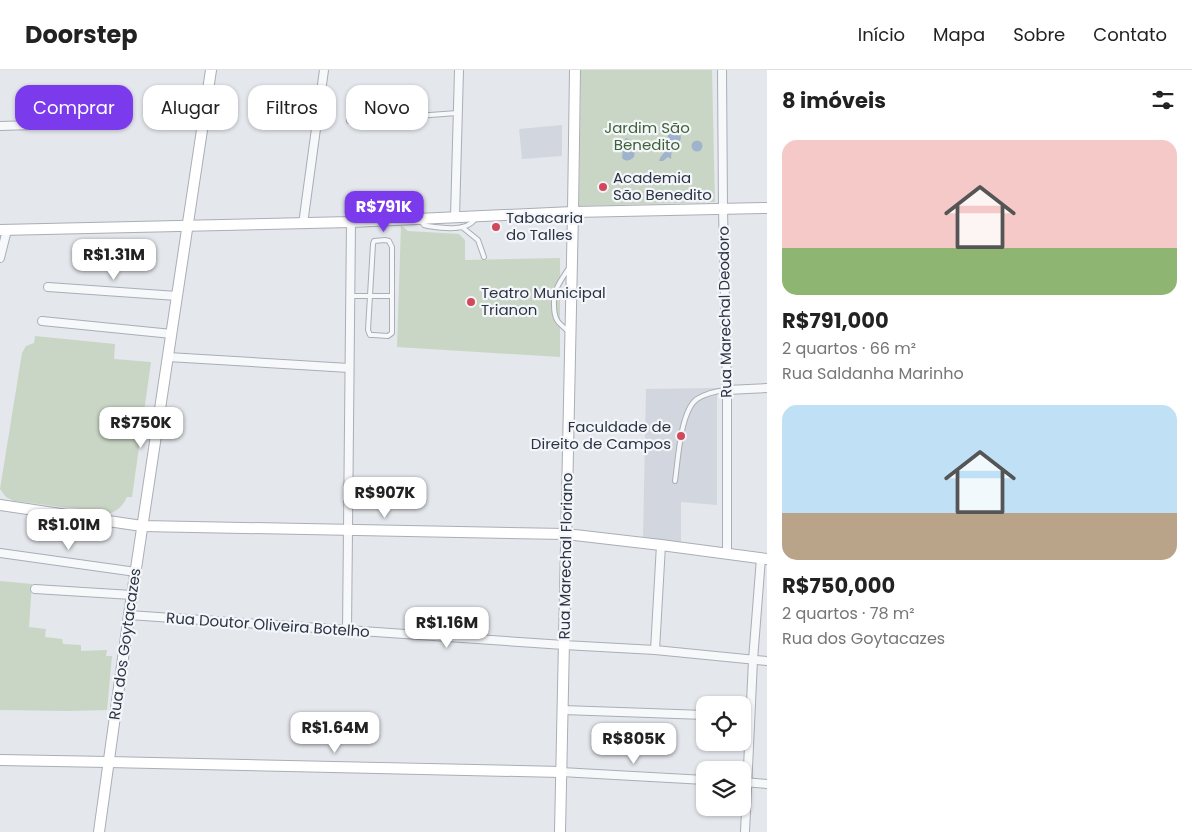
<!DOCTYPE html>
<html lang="pt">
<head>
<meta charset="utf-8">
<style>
  :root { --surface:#fff; --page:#f2f2f2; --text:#222; --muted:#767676; --line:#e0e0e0; --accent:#7c3aed }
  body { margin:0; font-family:Poppins,sans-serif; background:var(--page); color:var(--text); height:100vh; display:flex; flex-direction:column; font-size:19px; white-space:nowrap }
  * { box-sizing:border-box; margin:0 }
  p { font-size:16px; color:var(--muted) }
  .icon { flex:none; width:28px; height:28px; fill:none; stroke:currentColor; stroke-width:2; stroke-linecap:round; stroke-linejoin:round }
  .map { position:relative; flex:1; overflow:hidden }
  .details { display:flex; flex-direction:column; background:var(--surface); width:425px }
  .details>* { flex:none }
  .guide { position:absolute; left:15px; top:15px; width:475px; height:45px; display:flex; gap:10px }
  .fabs { position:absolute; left:696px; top:626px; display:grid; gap:10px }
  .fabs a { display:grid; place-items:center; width:55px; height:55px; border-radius:10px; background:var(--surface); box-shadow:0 1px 4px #0004; font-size:25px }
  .price { position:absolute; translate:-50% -42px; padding:0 11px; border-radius:10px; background:#fff; color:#222; font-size:16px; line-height:32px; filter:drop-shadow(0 1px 2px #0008) }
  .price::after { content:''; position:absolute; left:50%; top:30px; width:15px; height:11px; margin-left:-8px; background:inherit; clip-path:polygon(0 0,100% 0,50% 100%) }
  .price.selected { background:var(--accent); color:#fff }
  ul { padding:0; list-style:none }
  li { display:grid; align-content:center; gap:10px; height:265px; padding:0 15px }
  li span { display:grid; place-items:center; height:155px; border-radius:15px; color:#555 }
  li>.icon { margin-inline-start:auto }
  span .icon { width:90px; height:90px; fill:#fffc; stroke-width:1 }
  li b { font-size:21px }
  h2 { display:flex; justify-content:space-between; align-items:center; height:60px; padding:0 15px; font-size:21px }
  .chip { padding:0 18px; border-radius:15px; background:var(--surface); box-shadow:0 1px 4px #0004; font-size:18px; line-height:45px }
  .chip.selected { background:var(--accent); color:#fff }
  header { display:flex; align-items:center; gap:30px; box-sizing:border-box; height:70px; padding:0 25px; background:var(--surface); border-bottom:1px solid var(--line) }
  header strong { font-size:24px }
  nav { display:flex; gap:28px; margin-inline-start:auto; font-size:18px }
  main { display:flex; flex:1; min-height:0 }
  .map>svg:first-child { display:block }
</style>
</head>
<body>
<header>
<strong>Doorstep</strong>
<nav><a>Início</a><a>Mapa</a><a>Sobre</a><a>Contato</a></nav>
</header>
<main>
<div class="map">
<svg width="767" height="762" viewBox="0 0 767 762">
  <rect width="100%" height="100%" fill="#e4e7ec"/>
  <g fill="#d2d6de">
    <path d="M562,55v31l-40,3 -3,-30z"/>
    <path d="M717,318v117l-36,-3v41l-38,-4 3,-150z"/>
  </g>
  <g fill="#c9d6c5">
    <path d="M581,0h131l3,132 -136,4z"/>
    <path d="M401,155l7,6 51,3 6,6v20l95,-2v99l-163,-10z"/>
    <path d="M35,266l80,8 -1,15 37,3 -19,135h-5c-4,8 -7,12 -16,16l-97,-12 -8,-4 -6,-8 22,-136 4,-7 8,-3z"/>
    <path d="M0,511l32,3 -3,43 17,2 -1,8 17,2 1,5 18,1v6l26,-1 -1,6h6l-5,54 -39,1 -68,-1z"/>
  </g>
  <g fill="#9fb4cc">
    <path d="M676,59l4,2 1,7 -1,3 -8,4 -1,14 -3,-2 -5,4h-4l1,-3 6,-8 2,-16 5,-4z"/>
    <path d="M626,68l5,2 2,8 2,3 -1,6c-4,4 -8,5 -12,1l2,-17z"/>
    <circle cx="697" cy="76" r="5.5"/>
  </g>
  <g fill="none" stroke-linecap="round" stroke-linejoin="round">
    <g stroke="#a9aeb7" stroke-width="6">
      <g id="lane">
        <path d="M349,51l108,-8"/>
        <path d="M420,150l4,5 4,1c13,2 39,6 47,-7"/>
        <path d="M462,157l16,13 6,17"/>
        <path d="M385,170l4,1 3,6v86l-4,3 -15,-1h-3l-2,-5 5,-86 1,-3z"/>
        <path d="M350,226h42"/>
        <path d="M569,262c-4,-4 -9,-7 -12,-12 -3,-5 -3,-10 -3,-15 -1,-15 7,-25 15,-37"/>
        <path d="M675,411c3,-19 5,-70 22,-82 8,-5 20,-8 29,-9"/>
      </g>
    </g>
    <g stroke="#a9aeb7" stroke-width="10">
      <g id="street">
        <path d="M722,0l1,139 4,181v164"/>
        <path d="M0,56l67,-2"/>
        <path d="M455,147l4,-147"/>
        <path d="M303,154l21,-154"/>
        <path d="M0,188l7,-28"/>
        <path d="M48,217l129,9"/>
        <path d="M42,251l130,13"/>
        <path d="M168,287l181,11"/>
        <path d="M727,320l40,-2"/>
        <path d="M0,483l136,19"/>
        <path d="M35,519l97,6"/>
        <path d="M129,545l435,30 91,5 112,11"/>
        <path d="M347,561l4,-409"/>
        <path d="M655,580l6,-105"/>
        <path d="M563,640l142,5"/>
        <path d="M561,702l144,8"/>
        <path d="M744,712l23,2"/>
        <path d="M745,762l8,-172 8,-102"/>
      </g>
    </g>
    <g stroke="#a9aeb7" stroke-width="12">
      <g id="secondary">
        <path d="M0,160l351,-8 222,-10 194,-4"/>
        <path d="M0,435l142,21 424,8 95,11 106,14"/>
        <path d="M0,690l108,2 453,10"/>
        <path d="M99,762l30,-217 82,-545"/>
        <path d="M560,762l13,-620 2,-142"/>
      </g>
    </g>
    <use href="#lane" stroke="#f7f8fa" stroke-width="4"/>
    <use href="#street" stroke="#f7f8fa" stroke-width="8"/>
    <use href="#secondary" stroke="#fff" stroke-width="10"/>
  </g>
  <g fill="#d1495b" stroke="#f4f6f9" stroke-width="2">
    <circle cx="603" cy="117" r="5"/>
    <circle cx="496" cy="157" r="5"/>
    <circle cx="471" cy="232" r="5"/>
    <circle cx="681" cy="366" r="5"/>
  </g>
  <g text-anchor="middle" stroke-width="4.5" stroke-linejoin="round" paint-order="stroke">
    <g font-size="15" fill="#3f6138" stroke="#f4f6f9">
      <text x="647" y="63">Jardim São<tspan x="647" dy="17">Benedito</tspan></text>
    </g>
    <g font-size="15" fill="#2b3445" stroke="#f4f6f9" text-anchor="start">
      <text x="613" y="113">Academia<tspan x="613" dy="17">São Benedito</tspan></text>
      <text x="506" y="153">Tabacaria<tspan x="506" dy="17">do Talles</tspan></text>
      <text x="481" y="228">Teatro Municipal<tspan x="481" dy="17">Trianon</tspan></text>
      <text x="671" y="362" text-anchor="end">Faculdade de<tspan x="671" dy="17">Direito de Campos</tspan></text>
    </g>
    <g font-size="15" fill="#2b3445" stroke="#f4f6f9">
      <text transform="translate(725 242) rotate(-91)" y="5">Rua Marechal Deodoro</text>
      <text transform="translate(566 486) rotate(-89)" y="5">Rua Marechal Floriano</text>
      <text transform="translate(268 555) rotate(4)" y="5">Rua Doutor Oliveira Botelho</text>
      <text transform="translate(125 574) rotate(-82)" y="5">Rua dos Goytacazes</text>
    </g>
  </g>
</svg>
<div class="fabs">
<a><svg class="icon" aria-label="locate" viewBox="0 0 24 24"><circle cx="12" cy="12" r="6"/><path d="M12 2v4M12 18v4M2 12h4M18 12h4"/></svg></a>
<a><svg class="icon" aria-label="layers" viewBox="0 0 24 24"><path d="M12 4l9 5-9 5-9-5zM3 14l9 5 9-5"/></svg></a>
</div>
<b class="price selected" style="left:384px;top:163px">R$791K</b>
<b class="price" style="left:114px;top:211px">R$1.31M</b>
<b class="price" style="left:141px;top:379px">R$750K</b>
<b class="price" style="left:385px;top:449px">R$907K</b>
<b class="price" style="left:69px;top:481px">R$1.01M</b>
<b class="price" style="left:447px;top:579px">R$1.16M</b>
<b class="price" style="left:335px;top:684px">R$1.64M</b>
<b class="price" style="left:634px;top:695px">R$805K</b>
<div class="guide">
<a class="chip selected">Comprar</a>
<a class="chip">Alugar</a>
<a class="chip">Filtros</a>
<a class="chip">Novo</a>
</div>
</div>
<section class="details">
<h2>8 imóveis<svg class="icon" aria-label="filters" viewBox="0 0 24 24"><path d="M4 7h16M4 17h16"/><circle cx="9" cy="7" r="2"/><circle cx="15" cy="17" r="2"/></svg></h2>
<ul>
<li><span style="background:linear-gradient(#f6c9c9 70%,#8fb573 0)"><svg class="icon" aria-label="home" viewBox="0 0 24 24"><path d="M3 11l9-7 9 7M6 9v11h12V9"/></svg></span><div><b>R$791,000</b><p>2 quartos · 66 m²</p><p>Rua Saldanha Marinho</p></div></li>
<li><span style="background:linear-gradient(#bfe0f5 70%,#b9a48a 0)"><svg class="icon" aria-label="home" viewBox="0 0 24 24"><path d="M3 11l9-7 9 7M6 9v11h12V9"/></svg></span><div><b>R$750,000</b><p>2 quartos · 78 m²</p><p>Rua dos Goytacazes</p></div></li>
</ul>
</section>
</main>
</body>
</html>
